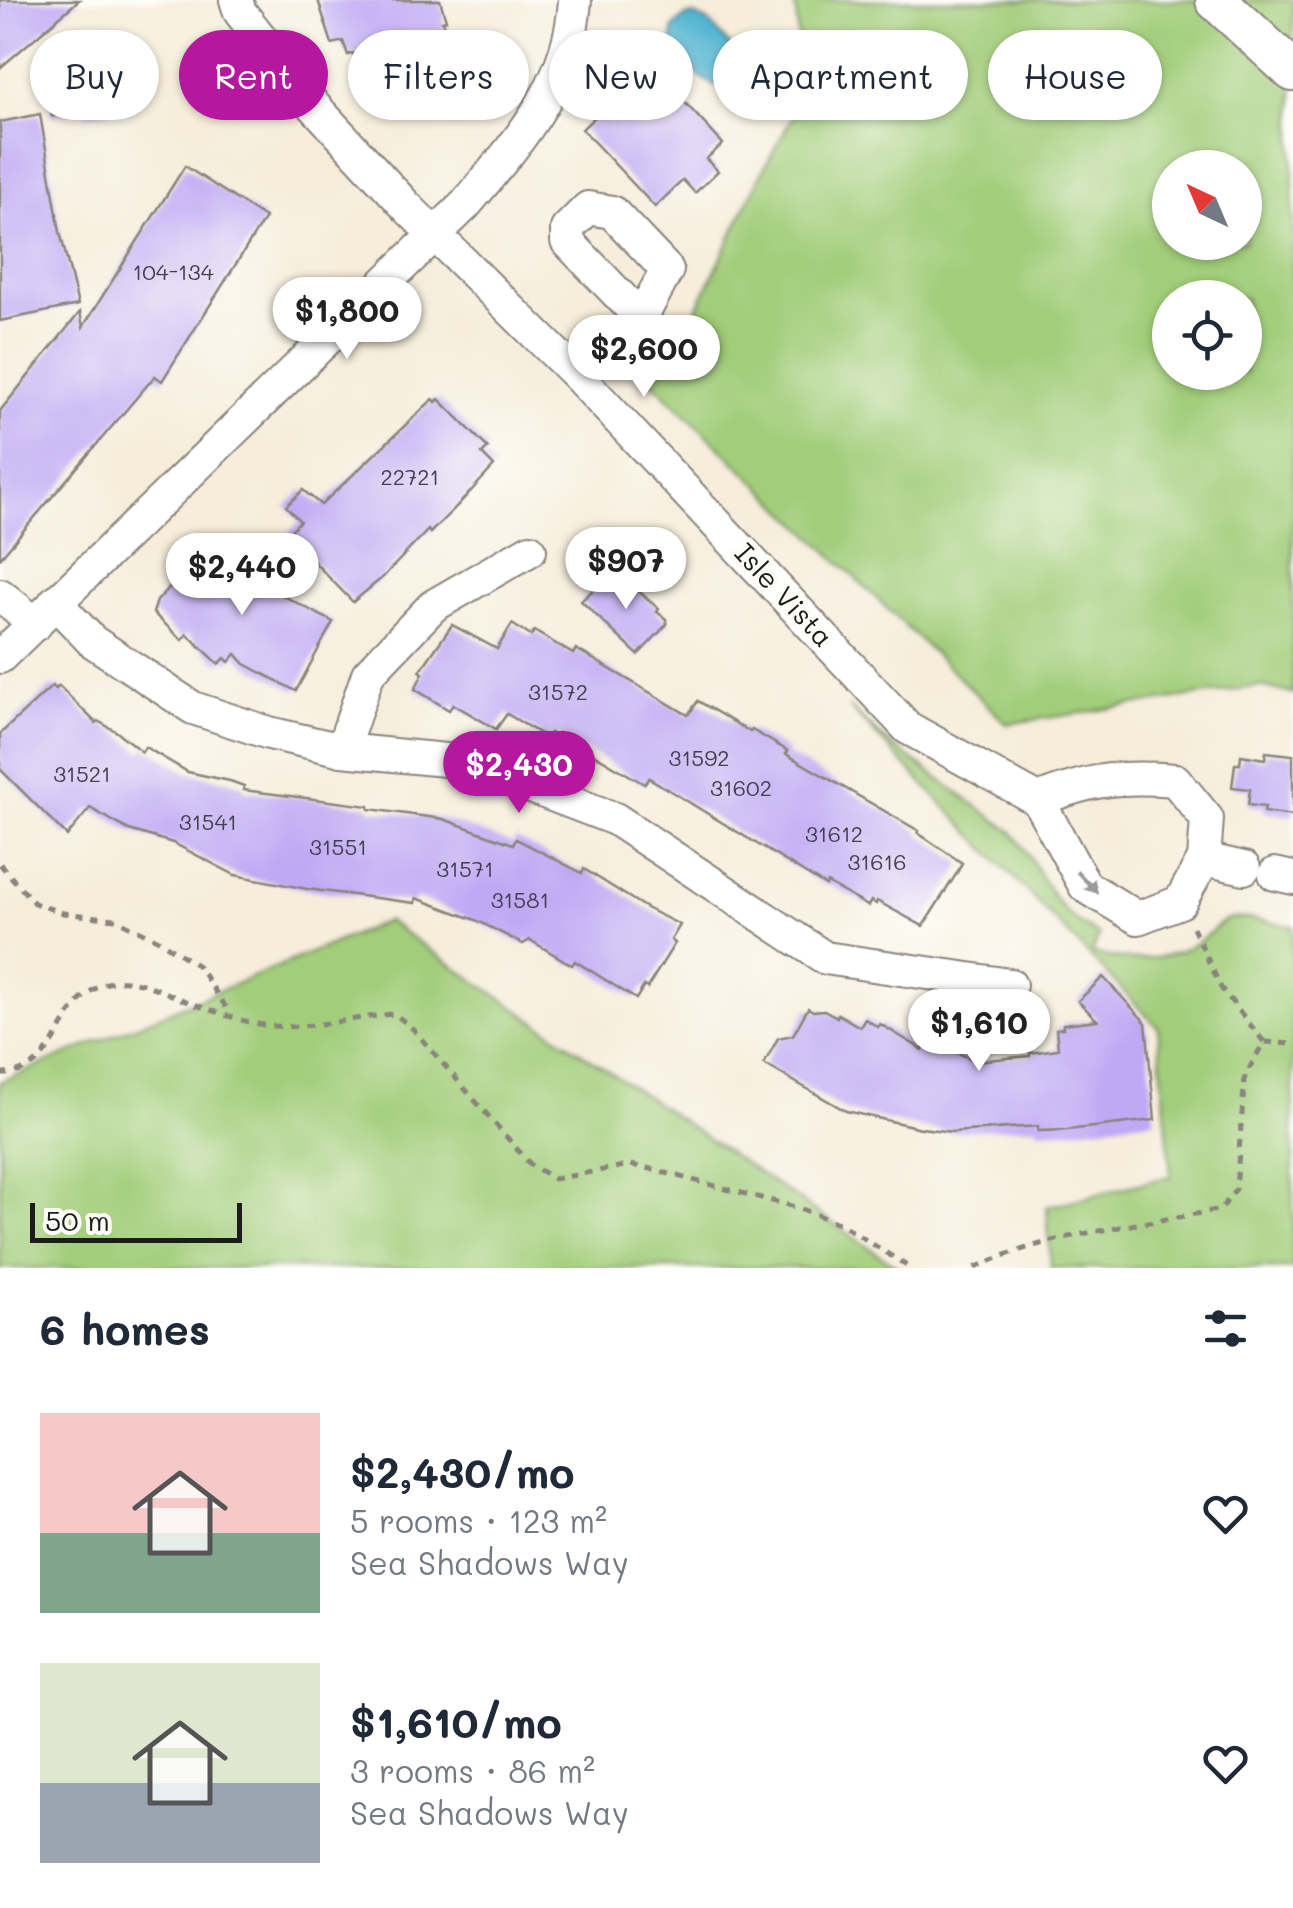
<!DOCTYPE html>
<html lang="en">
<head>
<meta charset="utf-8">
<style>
  :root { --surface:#fff; --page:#f2f2f3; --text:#1f2937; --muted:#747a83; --accent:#b5179e }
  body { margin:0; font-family:Mali,sans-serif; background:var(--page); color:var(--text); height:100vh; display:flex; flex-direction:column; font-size:38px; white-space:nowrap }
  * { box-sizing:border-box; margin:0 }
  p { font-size:32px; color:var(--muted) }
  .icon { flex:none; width:55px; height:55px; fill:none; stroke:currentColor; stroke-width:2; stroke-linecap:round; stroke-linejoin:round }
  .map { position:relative; height:1268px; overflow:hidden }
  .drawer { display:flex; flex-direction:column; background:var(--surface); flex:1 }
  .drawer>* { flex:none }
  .top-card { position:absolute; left:30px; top:30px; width:1235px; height:90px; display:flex; gap:20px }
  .needle { width:65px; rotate:316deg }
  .fabs { position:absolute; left:1152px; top:150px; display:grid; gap:20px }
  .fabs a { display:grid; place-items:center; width:110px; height:110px; border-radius:50%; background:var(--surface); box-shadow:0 2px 8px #0004; font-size:50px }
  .scale { position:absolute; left:30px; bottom:25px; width:212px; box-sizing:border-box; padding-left:10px; border:5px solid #1c1c1c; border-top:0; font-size:28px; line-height:35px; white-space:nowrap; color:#1c1c1c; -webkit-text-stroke:8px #fdfcf7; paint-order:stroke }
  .price { position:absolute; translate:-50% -85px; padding:0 22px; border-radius:35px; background:#fff; color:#222; font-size:32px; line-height:65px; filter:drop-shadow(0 2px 5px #0008) }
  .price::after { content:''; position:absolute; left:50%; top:60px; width:30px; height:22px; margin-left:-15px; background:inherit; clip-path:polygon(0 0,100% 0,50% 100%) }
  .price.on { background:var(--accent); color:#fff }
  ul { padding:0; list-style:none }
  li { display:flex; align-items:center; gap:30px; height:250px; padding:0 40px }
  li span { display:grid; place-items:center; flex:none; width:280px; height:200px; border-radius:0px; color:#555 }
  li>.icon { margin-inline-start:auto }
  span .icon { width:120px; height:120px; fill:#fffc; stroke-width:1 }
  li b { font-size:42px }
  h2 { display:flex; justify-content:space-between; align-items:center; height:120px; padding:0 40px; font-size:42px }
  .pill { padding:0 35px; border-radius:45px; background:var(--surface); box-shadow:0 2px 8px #0004; font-size:35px; line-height:90px }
  .pill.on { background:var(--accent); color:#fff }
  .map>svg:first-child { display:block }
</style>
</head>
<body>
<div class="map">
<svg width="1293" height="1268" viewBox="0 0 1293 1268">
  <rect width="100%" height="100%" fill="#fdfcf7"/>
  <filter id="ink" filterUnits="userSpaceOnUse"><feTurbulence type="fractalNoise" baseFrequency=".01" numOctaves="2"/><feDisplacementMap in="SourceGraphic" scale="20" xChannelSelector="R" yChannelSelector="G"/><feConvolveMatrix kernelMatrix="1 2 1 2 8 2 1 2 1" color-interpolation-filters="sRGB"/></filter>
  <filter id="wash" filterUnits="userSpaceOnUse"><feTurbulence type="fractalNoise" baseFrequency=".0048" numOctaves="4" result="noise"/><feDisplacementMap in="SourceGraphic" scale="40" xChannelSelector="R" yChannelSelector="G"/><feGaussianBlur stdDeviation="2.25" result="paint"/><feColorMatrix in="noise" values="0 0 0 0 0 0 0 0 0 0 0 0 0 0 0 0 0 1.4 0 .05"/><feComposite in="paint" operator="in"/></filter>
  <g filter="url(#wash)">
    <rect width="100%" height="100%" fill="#f6edda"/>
    <g fill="#a2cd7a" stroke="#5f744b" stroke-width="2.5" fill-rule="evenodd">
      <path d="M795,0h498v694l-32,-8 -254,38 -364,-351 54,-64 63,-133 43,-79zM1170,168h75v74h-75zM1170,298h75v74h-75z"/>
      <path d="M849,707l40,36 122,88c36,42 33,76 88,104l-7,18c38,11 80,9 113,-16 8,-6 15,-16 26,-18 18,-3 43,5 62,7v342h-242l-4,-61 124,-31 -13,-149z"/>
      <path d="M387,921l512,347h-899v-186z"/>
    </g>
    <path fill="#53b5d2" stroke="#386877" stroke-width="2.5" d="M694,15l14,6 33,37c0,9 0,16 -7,22 -21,20 -51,-19 -62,-36l1,-16 12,-11z"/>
    <g id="blocks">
      <g fill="#bfa8f4">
        <path d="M0,0h79l-79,68z"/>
        <path d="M318,0h122l6,20 -4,1 18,54 -26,9 4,10 -32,10 -4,-12 -15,5 -1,-3 -8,3 -1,-4 -7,2 -17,-42 -5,2 -5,-14 -11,3z"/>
        <path d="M92,57l1,5 9,-2 9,50 -25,5v-5l-34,6 -9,-50z"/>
        <path d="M658,57l18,20 -8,7 55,60 -17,15 12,12 -23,22 -12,-13 -28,27 -73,-78z"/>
        <path d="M40,114l20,118 18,73 -78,16v-199z"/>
        <path d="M185,166l80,52 -103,163 -7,-5 -155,182v-147l80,-99 3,15z"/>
        <path d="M433,399l3,3 3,-3 49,49 -6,6 12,12 -35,38 -29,29 -2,-3 -45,47 -30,25 -66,-68 13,-13 -14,-15 17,-16 18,15z"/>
        <path d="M214,540l51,46 3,-3 12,11 53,28 -37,69 -51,-27 -9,-10 -7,8 -4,-4 -6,6 -32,-30 -5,6 -29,-27 4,-12z"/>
        <path d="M612,572l13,7 34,30 -2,3 9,7 1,5 -29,31 -57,-54z"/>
        <path d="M512,624l19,12 3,-5 39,23 3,-5 112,66 10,-14 52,31 2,-2 36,21 -2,3 133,77 -1,2 44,30 -5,10 -34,53 -46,-25 -1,3 -5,-3 -3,5 -41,-23 -1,3 -177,-108 -5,6 -86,-51 -2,4 -6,-4 -3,5 -40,-24 -11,15 -43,-25 -4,6 -34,-21 8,-16 -3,-2 32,-46 45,24z"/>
        <path d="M52,686l4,3 3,-3 37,37 2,-2 19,11 25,20 3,-5 43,25 42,9 14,5 -1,4 126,16v3l74,10 70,25 3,-5 66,34 2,-4 62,39 34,17 -9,15 4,3 -28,45 -3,-2 -8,13 -61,-38 -3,4 -42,-25 -7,4 -47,-24 -60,-22 -1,5 -108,-14 -72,-14 -62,-32 -44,-13 -39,-22 -23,28 -67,-67v-35z"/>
        <path d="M1266,752l27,3v61l-29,-4 1,-5 -17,-2 2,-16 -18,-2 3,-23h5l1,-9 24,4z"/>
        <path d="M1103,977l43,46 9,97 -88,10 -29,1v-5l-86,6 -31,-4 -75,-17 -82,-47 14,-26 15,-3 15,-27 5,3 11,-1 13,7 1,-3 22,13 5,-8 13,8 2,-3 43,26 5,-9 49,20 53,-5v-3l28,-4 -2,-20 7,-1v-4l34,-4 -19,-19z"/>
      </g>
    </g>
  </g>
  <g filter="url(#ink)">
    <use href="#blocks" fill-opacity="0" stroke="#89847b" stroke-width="2.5"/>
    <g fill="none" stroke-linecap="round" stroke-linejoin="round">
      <g stroke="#89847b" stroke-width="36">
        <g id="minor">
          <path d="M236,0l4,12 75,95 93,101 169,167 331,353 130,72 47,86 53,32 42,-16 24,-43 3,-40 -32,-39c-56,-4 -84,-1 -137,20"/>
          <path d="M577,375l64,-57 26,-48 -55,-58 -24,-4 -21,21v12l74,77"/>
          <path d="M0,595l36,29"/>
          <path d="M55,602l37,39 101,67 76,25 73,17 124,12 149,57 210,139 185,27"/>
          <path d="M0,657l465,-452c52,-62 105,-119 110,-205"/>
          <path d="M342,750l26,-76 65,-68 97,-56"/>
          <path d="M1204,859l40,9"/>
          <path d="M1275,874l18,4"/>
        </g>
      </g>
      <g stroke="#89847b" stroke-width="44">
        <path id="major" d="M1216,0l77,71"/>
      </g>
      <g stroke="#89847b" stroke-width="5" stroke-dasharray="8 8" stroke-linecap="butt">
        <path d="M0,864l34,39 29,10 52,6 42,20 41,27 32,47"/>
        <path d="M1193,927l28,61 43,54"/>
        <path d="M0,1074c64,1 53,-77 111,-92 28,-7 62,16 88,24 20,7 53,19 74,20 40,3 82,-9 122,-12l18,15 117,135 24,15 76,-14 17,3 152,40 42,16 69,44"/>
        <path d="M975,1268c75,-36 165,-42 246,-59l15,-20 9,-113 19,-34 29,2"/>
      </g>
      <use href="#minor" stroke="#fff" stroke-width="32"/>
      <use href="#major" stroke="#fff" stroke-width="40"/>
    </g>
    <defs><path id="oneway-solid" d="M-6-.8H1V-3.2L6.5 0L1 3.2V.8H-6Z" transform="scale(2.5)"/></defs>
    <use fill="#999" href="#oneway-solid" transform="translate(1087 882) rotate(46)"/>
  </g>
  <g text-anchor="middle" stroke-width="10" stroke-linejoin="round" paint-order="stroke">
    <g font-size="22" fill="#453f52">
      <text x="173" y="280">104-134</text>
      <text x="410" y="485">22721</text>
      <text x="558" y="700">31572</text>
      <text x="699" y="766">31592</text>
      <text x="82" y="782">31521</text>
      <text x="741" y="796">31602</text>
      <text x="208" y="830">31541</text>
      <text x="834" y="842">31612</text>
      <text x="338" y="855">31551</text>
      <text x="877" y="870">31616</text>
      <text x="465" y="877">31571</text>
      <text x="520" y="908">31581</text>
    </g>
    <g font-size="28" fill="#1c1c1c" stroke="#fdfcf7">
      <text transform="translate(784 595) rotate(47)" y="10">Isle Vista</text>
    </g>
  </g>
</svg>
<div class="fabs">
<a><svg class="needle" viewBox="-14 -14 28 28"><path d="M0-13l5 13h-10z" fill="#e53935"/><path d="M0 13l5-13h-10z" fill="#747a83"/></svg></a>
<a><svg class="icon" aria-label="locate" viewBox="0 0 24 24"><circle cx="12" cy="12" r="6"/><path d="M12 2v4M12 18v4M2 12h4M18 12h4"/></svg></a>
</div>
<div class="scale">50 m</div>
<b class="price" style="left:347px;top:362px">$1,800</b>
<b class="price" style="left:644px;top:400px">$2,600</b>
<b class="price" style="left:626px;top:612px">$907</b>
<b class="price" style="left:242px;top:618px">$2,440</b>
<b class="price on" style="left:519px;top:816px">$2,430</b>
<b class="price" style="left:979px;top:1074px">$1,610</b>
<div class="top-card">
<a class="pill">Buy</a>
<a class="pill on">Rent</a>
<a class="pill">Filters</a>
<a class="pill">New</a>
<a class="pill">Apartment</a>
<a class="pill">House</a>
</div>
</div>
<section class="drawer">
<h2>6 homes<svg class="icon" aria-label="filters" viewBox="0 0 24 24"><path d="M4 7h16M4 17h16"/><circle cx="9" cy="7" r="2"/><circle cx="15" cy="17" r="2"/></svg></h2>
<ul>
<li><span style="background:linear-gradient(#f6c9c9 60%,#7fa58c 0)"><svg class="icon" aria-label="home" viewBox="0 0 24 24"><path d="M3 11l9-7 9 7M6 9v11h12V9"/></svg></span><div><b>$2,430/mo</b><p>5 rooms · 123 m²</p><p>Sea Shadows Way</p></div><svg class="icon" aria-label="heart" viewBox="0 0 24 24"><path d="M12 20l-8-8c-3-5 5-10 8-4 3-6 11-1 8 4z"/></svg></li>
<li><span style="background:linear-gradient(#dfe7d0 60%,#9aa5b1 0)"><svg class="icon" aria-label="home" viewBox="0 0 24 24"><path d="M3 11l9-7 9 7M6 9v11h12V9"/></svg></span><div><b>$1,610/mo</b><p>3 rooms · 86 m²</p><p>Sea Shadows Way</p></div><svg class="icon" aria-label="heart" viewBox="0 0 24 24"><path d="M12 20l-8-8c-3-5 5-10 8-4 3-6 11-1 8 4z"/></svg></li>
</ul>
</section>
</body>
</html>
